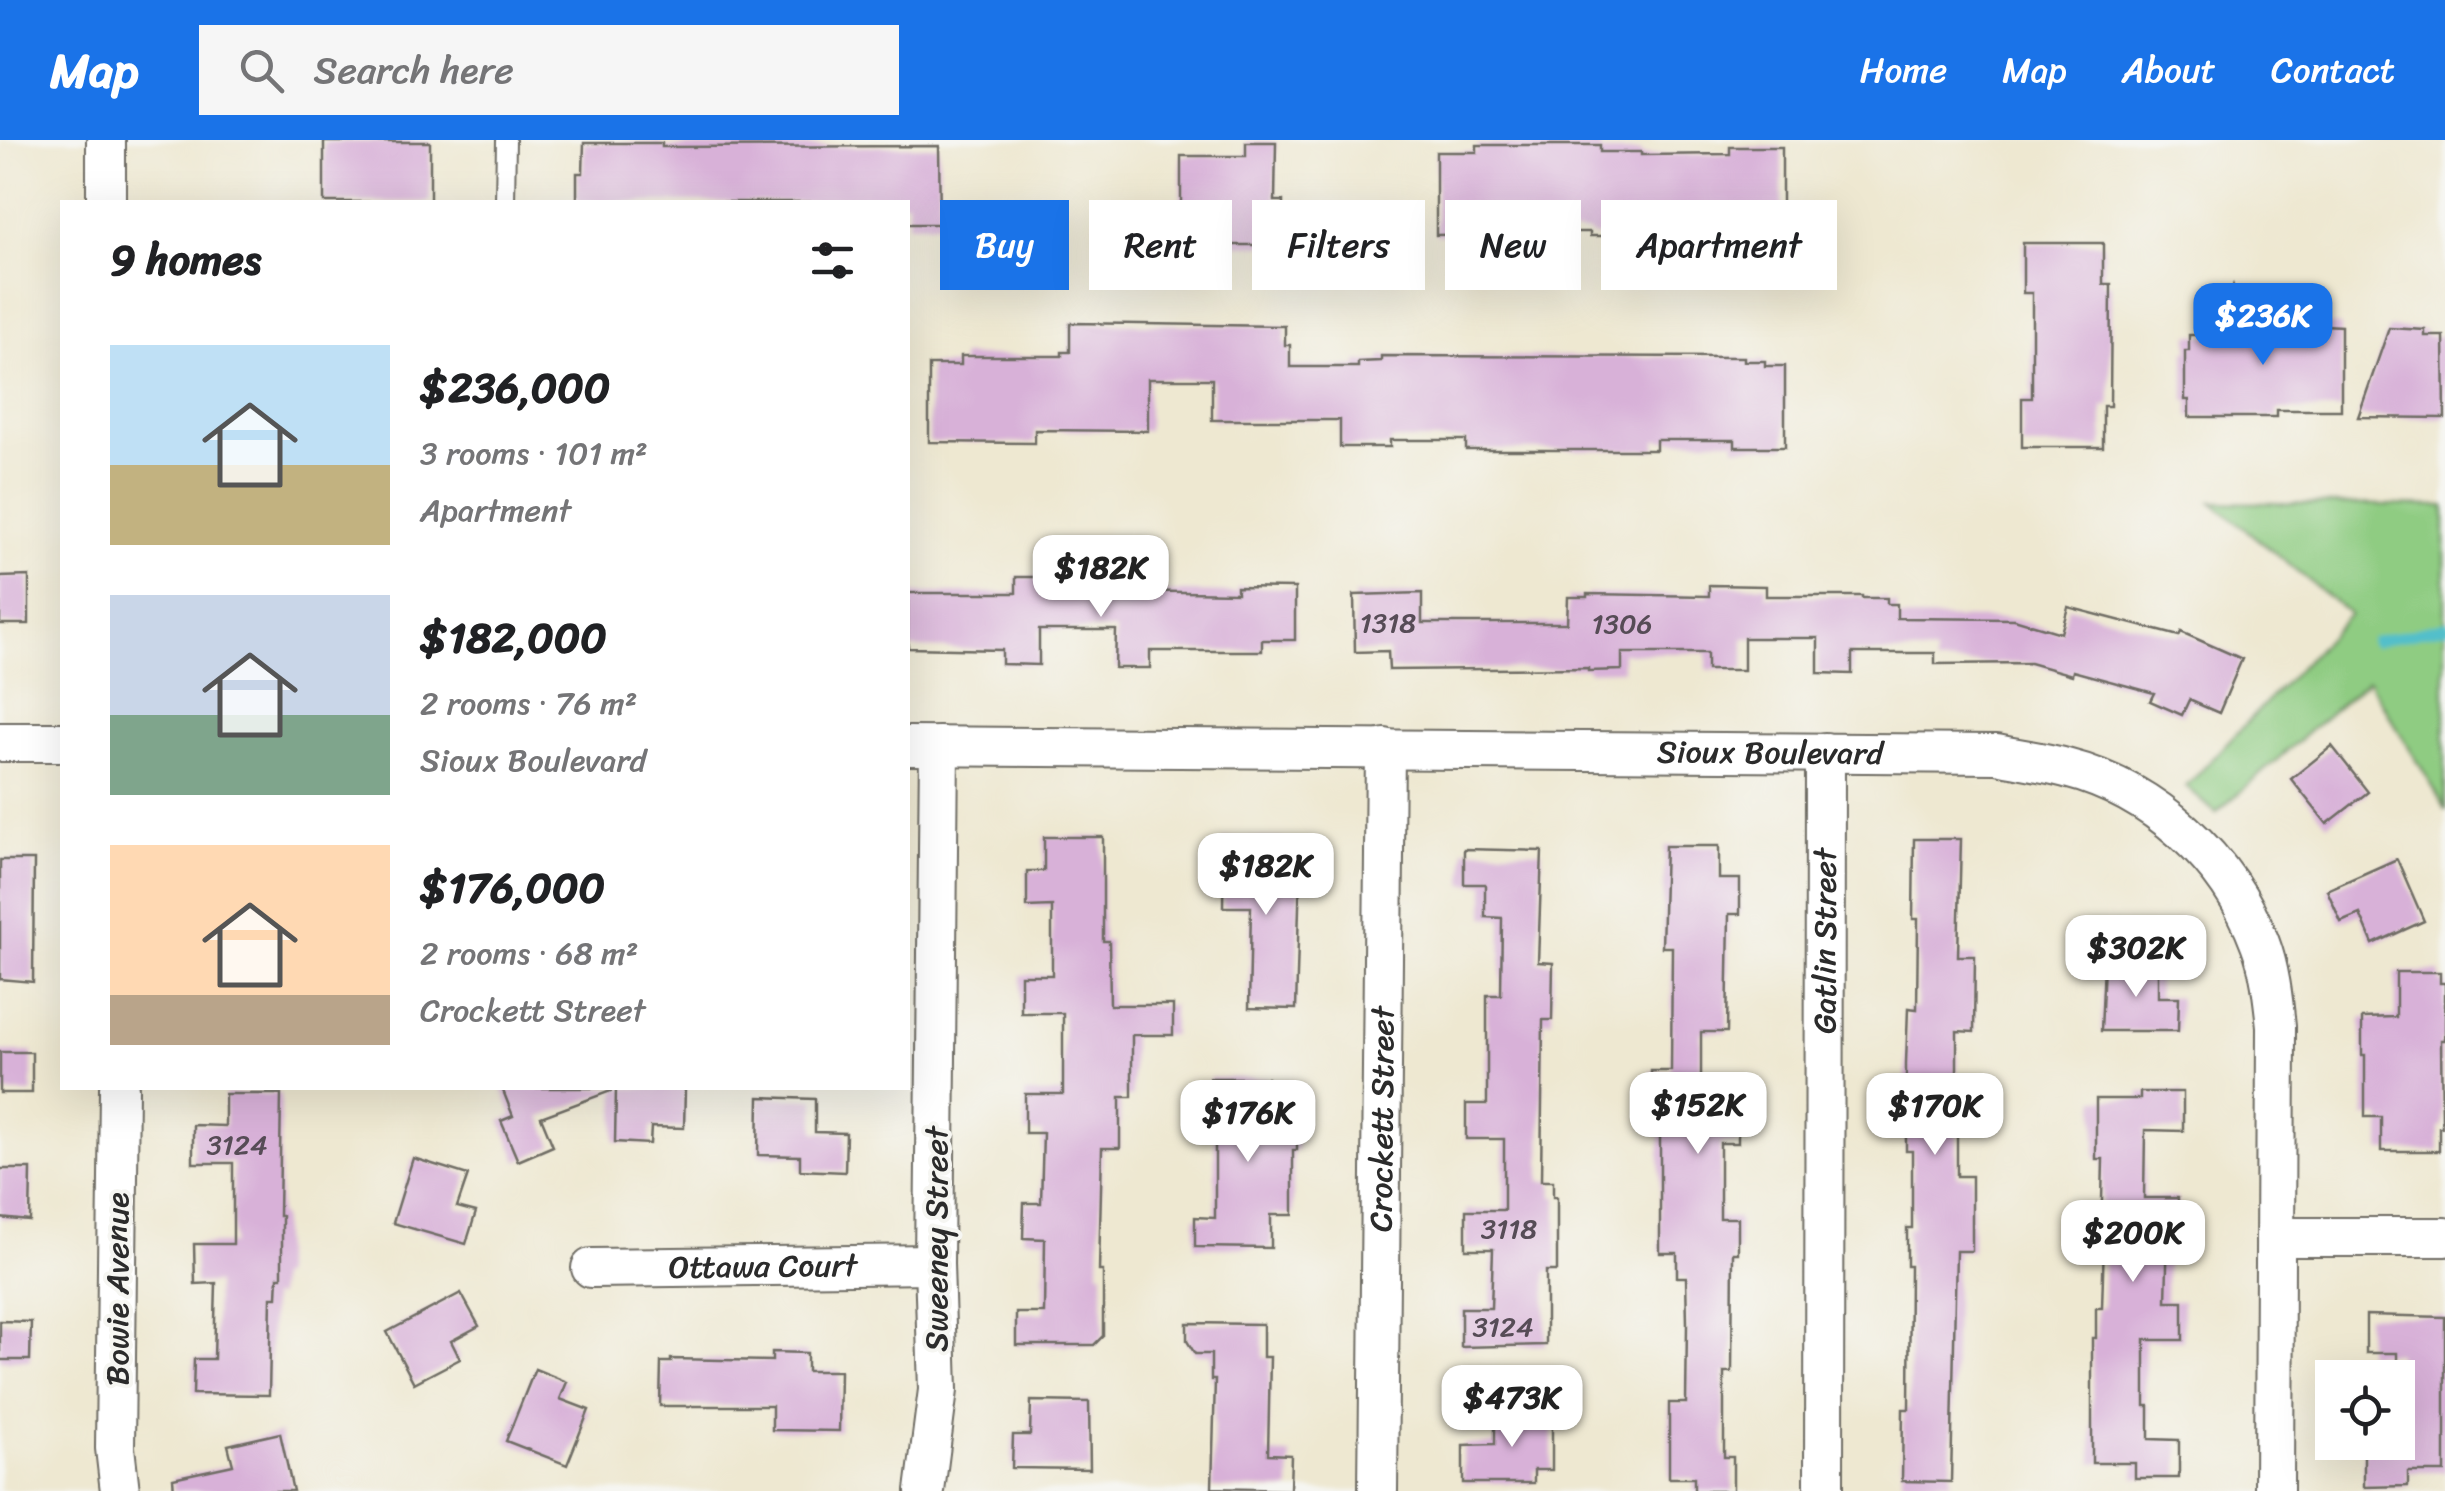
<!DOCTYPE html>
<html lang="en">
<head>
<meta charset="utf-8">
<style>
  :root { --surface:#fff; --page:#f6f6f6; --text:#202124; --muted:#757577; --accent:#1a73e8 }
  body { margin:0; font-family:Sriracha,sans-serif; background:var(--page); color:var(--text); height:100vh; display:flex; flex-direction:column; font-size:38px; white-space:nowrap }
  * { box-sizing:border-box; margin:0 }
  p { font-size:32px; color:var(--muted) }
  .icon { flex:none; width:55px; height:55px; fill:none; stroke:currentColor; stroke-width:2; stroke-linecap:round; stroke-linejoin:round }
  .map { position:relative; flex:1; overflow:hidden }
  .side { position:absolute; left:60px; top:60px; width:850px; height:890px; display:flex; flex-direction:column; background:var(--surface); border-radius:0px; box-shadow:0 10px 40px #0002 }
  .side>* { flex:none }
  .guide { position:absolute; left:940px; top:60px; width:950px; height:90px; display:flex; gap:20px }
  .controls { position:absolute; left:2315px; top:1220px; display:grid; gap:20px }
  .controls a { display:grid; place-items:center; width:100px; height:100px; border-radius:0px; background:var(--surface); box-shadow:0 10px 40px #0002; font-size:50px }
  .price { position:absolute; translate:-50% -85px; padding:0 22px; border-radius:20px; background:#fff; color:#222; font-size:32px; line-height:65px; filter:drop-shadow(0 2px 5px #0008) }
  .price::after { content:''; position:absolute; left:50%; top:60px; width:30px; height:22px; margin-left:-15px; background:inherit; clip-path:polygon(0 0,100% 0,50% 100%) }
  .price.active { background:var(--accent); color:#fff }
  ul { padding:0; list-style:none }
  li { display:flex; align-items:center; gap:30px; height:250px; padding:0 50px }
  li span { display:grid; place-items:center; flex:none; width:280px; height:200px; border-radius:0px; color:#555 }
  li>.icon { margin-inline-start:auto }
  span .icon { width:120px; height:120px; fill:#fffc; stroke-width:1 }
  li b { font-size:42px }
  h2 { display:flex; justify-content:space-between; align-items:center; height:120px; padding:0 50px; font-size:42px }
  .pill { padding:0 35px; border-radius:0px; background:var(--surface); box-shadow:0 10px 40px #0002; font-size:35px; line-height:90px }
  .pill.active { background:var(--accent); color:#fff }
  header { display:flex; align-items:center; gap:60px; box-sizing:border-box; height:140px; padding:0 50px; background:var(--accent); color:#fff }
  header strong { font-size:48px }
  nav { display:flex; gap:55px; margin-inline-start:auto; font-size:35px }
  .search { width:700px; height:90px; background:var(--page); display:flex; align-items:center; gap:25px; box-sizing:border-box; padding:0 35px; border-radius:0px; color:var(--muted); font-size:38px }
  .map>svg:first-child { display:block }
</style>
</head>
<body>
<header>
<strong>Map</strong>
<div class="search"><svg class="icon" aria-label="search" viewBox="0 0 24 24"><circle cx="10" cy="10" r="6"/><path d="M15 15l6 6"/></svg>Search here</div>
<nav><a>Home</a><a>Map</a><a>About</a><a>Contact</a></nav>
</header>
<div class="map">
<svg width="2445" height="1351" viewBox="0 0 2445 1351">
  <rect width="100%" height="100%" fill="#f6f6f2"/>
  <filter id="ink" filterUnits="userSpaceOnUse"><feTurbulence type="fractalNoise" baseFrequency=".01" numOctaves="2"/><feDisplacementMap in="SourceGraphic" scale="20" xChannelSelector="R" yChannelSelector="G"/><feConvolveMatrix kernelMatrix="1 2 1 2 8 2 1 2 1" color-interpolation-filters="sRGB"/></filter>
  <filter id="wash" filterUnits="userSpaceOnUse"><feTurbulence type="fractalNoise" baseFrequency=".0048" numOctaves="4" result="noise"/><feDisplacementMap in="SourceGraphic" scale="40" xChannelSelector="R" yChannelSelector="G"/><feGaussianBlur stdDeviation="2.25" result="paint"/><feColorMatrix in="noise" values="0 0 0 0 0 0 0 0 0 0 0 0 0 0 0 0 0 1.4 0 .05"/><feComposite in="paint" operator="in"/></filter>
  <g filter="url(#wash)">
    <rect width="100%" height="100%" fill="#eee8d1"/>
    <path fill="#8fcc82" stroke="#5d7c56" stroke-width="2.5" d="M2212,362l233,4v305l-6,-14 -71,-117 -152,133 -30,-26 164,-173z"/>
    <g fill="none" stroke-linecap="round" stroke-linejoin="round">
      <path stroke="#52bfca" stroke-width="11" d="M2375,502l70,-16"/>
    </g>
    <g id="blocks">
      <g fill="#d8b1d8">
        <rect x="324" y="2" width="106" height="60"/>
        <path d="M1246,2h30l-1,59h8v44h-80v-20h-22v-69h65z"/>
        <path d="M584,3h78v4l277,-1 1,78h-32v-22h-331v-29h6z"/>
        <path d="M1477,5h123v7h41v3l89,-1v-7h52v80h-24v5h-18v4h-150v-4h-20v-7h-64v5h-19v4l-51,1v-83h41z"/>
        <path d="M2023,103h80v41h8l-1,122h-7v41h-81v-49h10v-105h-9z"/>
        <path d="M2233,146l11,39 45,-2 52,3v84h-64v7h-88v-17h-4v-49h4v-16h20v-6l12,-1z"/>
        <path d="M1070,183l215,3v19h5v22h68v-5l23,-1v-5l363,1v4h21v5h20v81h-50v-7h-79v10h-190v-10h-76v7h-50v-27h-128v-41h-64v52l-113,-1v13l-106,-1v-77h32v-9h101v-4h8z"/>
        <path d="M2389,188l36,2v6h19l1,82 -87,-1z"/>
        <path d="M29,436v48h-29v-47z"/>
        <path d="M1016,437h57v13l164,3v-6l58,1v52h-33v11h-112v17h-35l1,-38h-77v35l-37,-1v-14l-94,-2v-55h108z"/>
        <path d="M1709,445l57,1v10h96v2h25v6h10v14l117,1 47,14 7,-26 111,29 2,-4 61,27 -23,54 -30,-13 -7,15 -32,-14 4,-8 -81,-22 -1,4 -42,-12 -95,1v-11h-83v21l-34,-1v-35h-74v32h-37v-17h-85v17l-34,1v-3l-199,2 -1,-19 -33,1 -1,-57 68,-2v30h145l1,-26h19v-3l122,2z"/>
        <path d="M2332,606l36,46 -41,32 -36,-45z"/>
        <path d="M1044,697h59v104h6l1,64h63v30h-41v62h-12v51h-18l-3,123h4v65l-9,9h-78v-32h28l1,-74 -22,-1 1,-35h17l2,-70h-18v-39h38v-81h-42v-38h31v-69l-25,1v-36h17z"/>
        <path d="M1224,699h58v34h18l-4,136 -47,-1 2,-101h-28z"/>
        <path d="M1914,699h47l-3,117h17l-1,76 -17,-1v145h15v75h-16l-5,231 -49,-1 1,-72h6l1,-143h-3v-38h5v-77h-6v-88l2,-55 9,1 1,-90h-5z"/>
        <path d="M1665,706h54v33h21v35h-11l-2,118h-26v60h3v12h34v39h-18v75h18v35h-5l-1,119h-8v85h9v34h-39v-13h-25v-75h17l1,-79 -1,-47h-9v-24h-17v-125h-9v-57h20l1,-124h-10z"/>
        <path d="M1464,709l78,2 -4,111 15,1 -1,57h-9l-2,161h12v16h4v74h-11v74l-85,2v-39h30l2,-59h-27v-39h38v-71h-38v-35h21v-109h14l1,-77 -17,-1v-33h-21z"/>
        <path d="M2397,719l27,62 -51,23 -13,-30 -19,8 -14,-32z"/>
        <path d="M0,720h34l-1,122 -33,-3z"/>
        <path d="M2104,824h54v33h21l-1,34h-77z"/>
        <path d="M2396,832h44v11h5v57h-4l1,87h-3v24h-58v-34h-16v-62h-3v-37l34,-1z"/>
        <rect x="0" y="912" width="32" height="41"/>
        <path d="M1210,938h57v33h30v39h-4v65h-22v33l-76,-1v-30l20,1v-83h-5z"/>
        <path d="M502,948h109v3l-70,26 12,29 -35,15 -17,-40 12,-5z"/>
        <path d="M616,948h69l-1,40 -33,-1 -1,17 -35,-2z"/>
        <path d="M2140,952h43v39l-38,-1 -1,68h34l-1,34h-9l-2,69h17v39h-38v66h4v33l30,1v38h-44v-15h-43v-125h4v-30h6l2,-67h-3l2,-82h-7v-60h44z"/>
        <path d="M225,954h56l-2,122h3v61h-4l-1,20h-6l-2,98 -76,-1 1,-35h20l2,-76 -21,1 -1,-40h39v-81h-40v-38l32,1z"/>
        <path d="M759,957l56,2v33l31,1 -1,39 -45,-2v-14l-42,-1z"/>
        <path d="M413,1018l55,17 -11,32 19,5 -10,32 -73,-21z"/>
        <path d="M0,1029h31l-1,52 -30,-3z"/>
        <path d="M461,1153l18,33 -28,15 9,18 -46,24 -27,-51z"/>
        <path d="M2366,1175l79,2v155h-37v14l-44,1v-39l34,-1 -1,-94h-31z"/>
        <path d="M0,1181l31,1 -1,38h-30z"/>
        <path d="M1187,1183l76,1v33h7l-2,97 23,1 -1,35 -78,-2 3,-108h-4v-26h-16l-8,-13z"/>
        <path d="M772,1212l35,1v18h33l-1,60 -67,-1v-24h-112l1,-44h10v-3l101,2z"/>
        <path d="M535,1229l32,13 -7,17 29,11 -22,55 -61,-24z"/>
        <path d="M1031,1261l58,1 1,67 -78,-1 1,-33h17z"/>
        <path d="M1495,1272h57v58h-18v13h-71v-38l32,-1z"/>
        <path d="M280,1293l13,58h-119l-1,-13 60,-13 -5,-20z"/>
      </g>
    </g>
  </g>
  <g filter="url(#ink)">
    <use href="#blocks" fill-opacity="0" stroke="#6f6d65" stroke-width="2.5"/>
    <g fill="none" stroke-linecap="round" stroke-linejoin="round">
      <g stroke="#6f6d65" stroke-width="22">
        <path id="lane" d="M505,62l1,-62"/>
      </g>
      <g stroke="#6f6d65" stroke-width="42">
        <g id="street">
          <path d="M106,62v-62"/>
          <path d="M0,602h62"/>
          <path id="s1" d="M908,606l1089,8c23,5 47,8 69,14 87,22 163,91 194,175 10,26 13,55 16,83l-2,465"/>
          <path d="M119,948l-4,360 5,43"/>
          <path d="M2275,1097h170"/>
          <path id="s2" d="M591,1128l343,-4"/>
          <path d="M925,1351l13,-101 -4,-126 5,-518"/>
          <path id="s3" d="M1378,1351l7,-743"/>
          <path id="s4" d="M1824,1351l1,-739"/>
        </g>
      </g>
      <use href="#lane" stroke="#fff" stroke-width="18"/>
      <use href="#street" stroke="#fff" stroke-width="38"/>
    </g>
  </g>
  <g text-anchor="middle" stroke-width="8" stroke-linejoin="round" paint-order="stroke">
    <g font-size="28" fill="#564c56">
      <text x="1388" y="492">1318</text>
      <text x="1622" y="493">1306</text>
      <text x="237" y="1014">3124</text>
      <text x="1509" y="1098">3118</text>
      <text x="1503" y="1196">3124</text>
    </g>
    <g font-size="32" fill="#2b2b2b" stroke="#f6f6f2">
      <text dy="11" stroke="none"><textPath href="#s1" startOffset="862">Sioux Boulevard</textPath></text>
      <text dy="11" stroke="none"><textPath href="#s4" startOffset="550">Gatlin Street</textPath></text>
      <text dy="11" stroke="none"><textPath href="#s3" startOffset="372">Crockett Street</textPath></text>
      <text transform="translate(936 1099) rotate(-90)" y="11">Sweeney Street</text>
      <text dy="11" stroke="none"><textPath href="#s2" startOffset="172">Ottawa Court</textPath></text>
      <text transform="translate(117 1149) rotate(-90)" y="11">Bowie Avenue</text>
    </g>
  </g>
</svg>
<div class="controls">
<a><svg class="icon" aria-label="locate" viewBox="0 0 24 24"><circle cx="12" cy="12" r="6"/><path d="M12 2v4M12 18v4M2 12h4M18 12h4"/></svg></a>
</div>
<b class="price active" style="left:2263px;top:228px">$236K</b>
<b class="price" style="left:1101px;top:480px">$182K</b>
<b class="price" style="left:1266px;top:778px">$182K</b>
<b class="price" style="left:2136px;top:860px">$302K</b>
<b class="price" style="left:1698px;top:1017px">$152K</b>
<b class="price" style="left:1935px;top:1018px">$170K</b>
<b class="price" style="left:1248px;top:1025px">$176K</b>
<b class="price" style="left:2133px;top:1145px">$200K</b>
<b class="price" style="left:1512px;top:1310px">$473K</b>
<div class="guide">
<a class="pill active">Buy</a>
<a class="pill">Rent</a>
<a class="pill">Filters</a>
<a class="pill">New</a>
<a class="pill">Apartment</a>
</div>
<section class="side">
<h2>9 homes<svg class="icon" aria-label="filters" viewBox="0 0 24 24"><path d="M4 7h16M4 17h16"/><circle cx="9" cy="7" r="2"/><circle cx="15" cy="17" r="2"/></svg></h2>
<ul>
<li><span style="background:linear-gradient(#bfe0f5 60%,#c2b280 0)"><svg class="icon" aria-label="home" viewBox="0 0 24 24"><path d="M3 11l9-7 9 7M6 9v11h12V9"/></svg></span><div><b>$236,000</b><p>3 rooms · 101 m²</p><p>Apartment</p></div></li>
<li><span style="background:linear-gradient(#c9d6e8 60%,#7fa58c 0)"><svg class="icon" aria-label="home" viewBox="0 0 24 24"><path d="M3 11l9-7 9 7M6 9v11h12V9"/></svg></span><div><b>$182,000</b><p>2 rooms · 76 m²</p><p>Sioux Boulevard</p></div></li>
<li><span style="background:linear-gradient(#ffd9b3 75%,#b9a48a 0)"><svg class="icon" aria-label="home" viewBox="0 0 24 24"><path d="M3 11l9-7 9 7M6 9v11h12V9"/></svg></span><div><b>$176,000</b><p>2 rooms · 68 m²</p><p>Crockett Street</p></div></li>
</ul>
</section>
</div>
</body>
</html>
